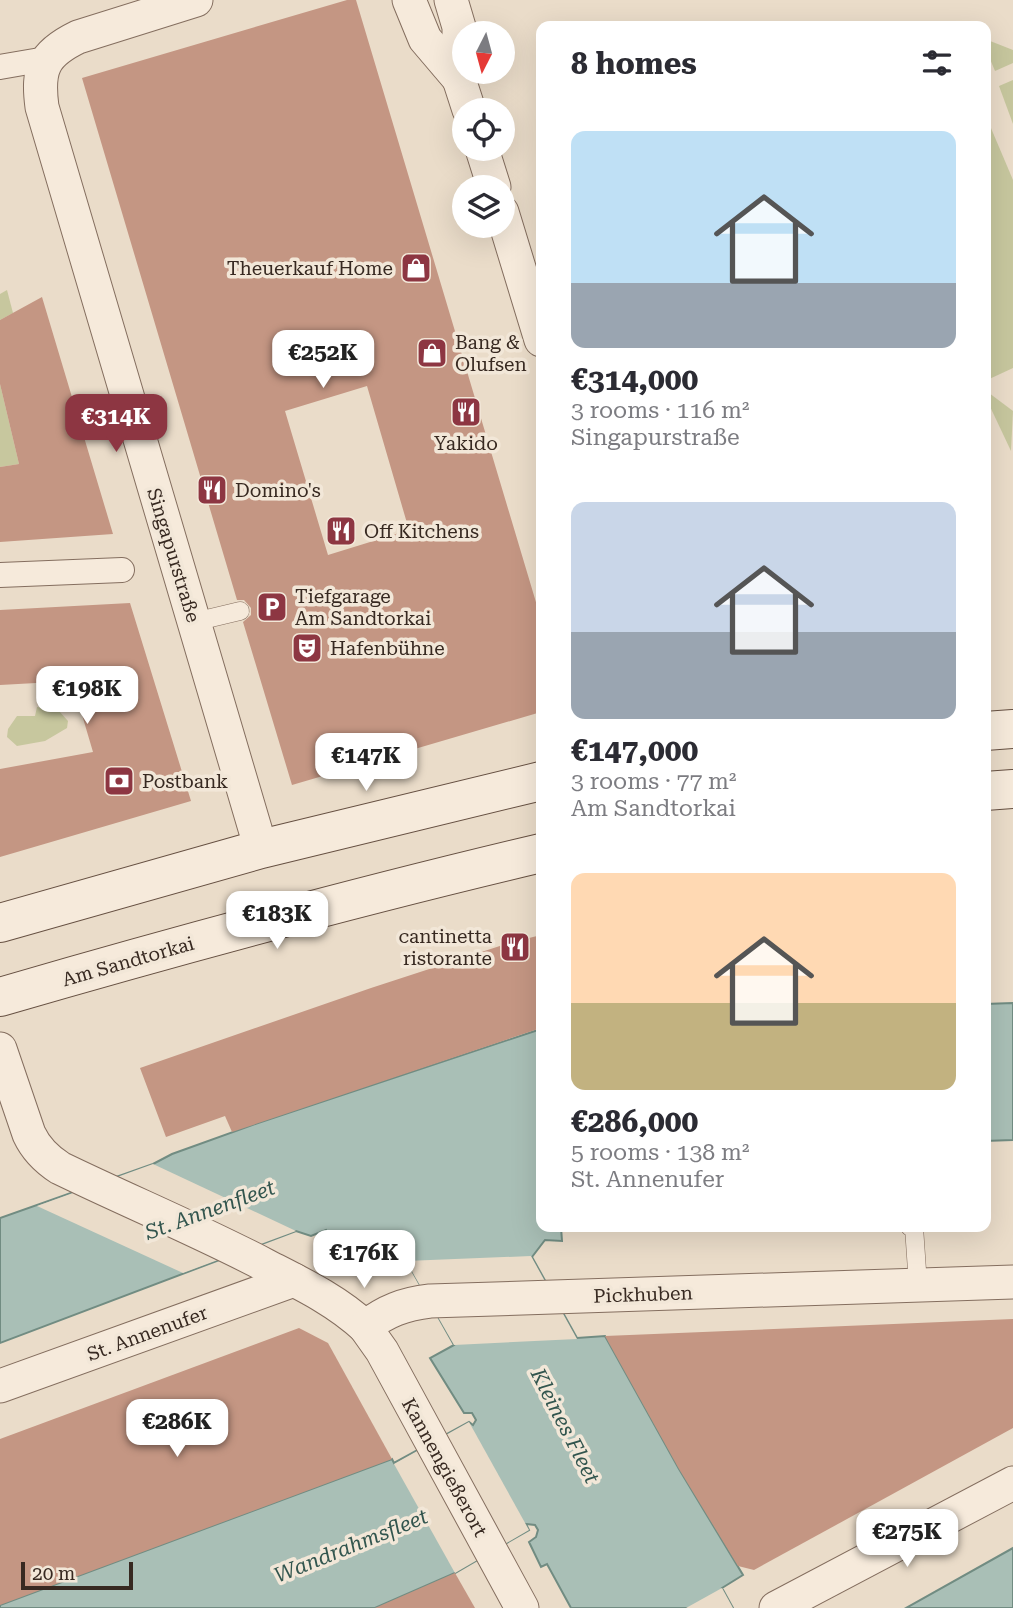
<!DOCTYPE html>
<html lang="en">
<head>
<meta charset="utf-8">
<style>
  :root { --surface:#fff; --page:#f7f7f7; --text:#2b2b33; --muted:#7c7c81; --accent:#8d3642 }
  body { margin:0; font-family:"Roboto Serif",serif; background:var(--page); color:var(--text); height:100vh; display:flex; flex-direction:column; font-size:26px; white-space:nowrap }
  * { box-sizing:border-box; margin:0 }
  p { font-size:23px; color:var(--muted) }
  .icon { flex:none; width:38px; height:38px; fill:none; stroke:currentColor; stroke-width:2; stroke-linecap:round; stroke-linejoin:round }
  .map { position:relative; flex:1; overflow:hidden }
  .drawer { position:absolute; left:536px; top:21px; width:455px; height:1211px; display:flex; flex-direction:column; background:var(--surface); border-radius:14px; box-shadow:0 7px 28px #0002 }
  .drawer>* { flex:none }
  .needle { width:46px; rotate:186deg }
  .tools { position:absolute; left:452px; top:21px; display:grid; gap:14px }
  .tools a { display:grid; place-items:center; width:63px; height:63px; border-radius:50%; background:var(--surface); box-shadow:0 7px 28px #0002; font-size:35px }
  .scale { position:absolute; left:21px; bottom:18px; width:112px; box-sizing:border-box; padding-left:7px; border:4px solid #372921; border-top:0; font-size:19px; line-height:24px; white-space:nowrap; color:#372921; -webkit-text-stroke:5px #f2e7d8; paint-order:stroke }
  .price { position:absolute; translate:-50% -60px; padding:0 16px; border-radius:14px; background:#fff; color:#222; font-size:23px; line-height:46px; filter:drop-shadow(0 2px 4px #0008) }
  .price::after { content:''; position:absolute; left:50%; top:42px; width:21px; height:16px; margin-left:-10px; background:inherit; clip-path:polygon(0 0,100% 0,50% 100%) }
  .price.on { background:var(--accent); color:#fff }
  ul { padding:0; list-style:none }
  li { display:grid; align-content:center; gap:14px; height:371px; padding:0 35px }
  li span { display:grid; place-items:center; height:217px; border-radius:14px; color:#555 }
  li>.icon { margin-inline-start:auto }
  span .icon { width:126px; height:126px; fill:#fffc; stroke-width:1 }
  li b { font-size:30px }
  h2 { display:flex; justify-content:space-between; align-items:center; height:84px; padding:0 35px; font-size:30px }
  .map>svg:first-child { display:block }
</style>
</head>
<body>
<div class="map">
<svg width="1013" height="1608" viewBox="0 0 1013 1608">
  <rect width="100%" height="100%" fill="#eadcc9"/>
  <g fill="#c7c79e">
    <path d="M985,39l28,11v13l-18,8 -10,-24z"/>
    <path d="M1013,80v44l-14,-38z"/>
    <path d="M985,114l28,66v188l-28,13z"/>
    <path d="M7,290l6,23 -13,7v-26z"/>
    <path d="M0,384l19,80 -19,3z"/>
    <path d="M985,390l28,21 -2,40 -26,-55z"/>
    <path d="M37,707l22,4 9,10 -1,7 -22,13 -28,5 -10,-9 1,-8 9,-13h18z"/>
  </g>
  <g fill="#a9bfb6" stroke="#718c82" stroke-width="2">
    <path d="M1013,1003v137l-28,1v-137z"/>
    <path d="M541,1029v198h20l1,14 -17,-1 -13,17 45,81 28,-2 74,133 64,106 -21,13 11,20h-162l-24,-44 -6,3 -12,-25 7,-5 2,-7 -3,-5 -9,-1 3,6 -74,43 -80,35h-375v-3l392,-146 2,4 75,-41 4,3 3,-5 -4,-7h-8l-34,-55 24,-13 -56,-99 -19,6 -45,-11 -8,-11 -15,6 -15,-5 -296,112v-125l153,-54 19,-10 86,-31z"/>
    <path d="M1013,1548v60h-107z"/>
  </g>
  <g fill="#eadcc9">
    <path d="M153,1164l143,67 -113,42 -146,-67z"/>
    <path d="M531,1256l46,83 -123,6 -48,-84z"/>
    <path d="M469,1422l60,108 -74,43 -61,-109z"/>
    <path d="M722,1588l11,20h-47z"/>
  </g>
  <g fill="#c49683" fill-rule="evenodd">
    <path d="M347,0h9l185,619v93l-249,73 -49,-163 8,-7v-7l-7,-8h-7l-155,-522zM367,386l42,144 -81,25 -43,-144z"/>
    <path d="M42,297l71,237 -113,8v-75l19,-3 -19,-80v-64z"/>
    <path d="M130,603l61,198 -191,56v-88l93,-17 -21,-71 -72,4v-75z"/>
    <path d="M541,935v93l-309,104 -7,-16 -59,21 -26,-69 231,-80 138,-45z"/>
    <path d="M1013,1319v109l-259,142 -16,-4 -59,-97 -74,-133z"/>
    <path d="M299,1328l29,15 64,116 -392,146v-166z"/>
    <path d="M455,1573l20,35h-100z"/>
  </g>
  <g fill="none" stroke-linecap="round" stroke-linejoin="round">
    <g stroke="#846e5f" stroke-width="19">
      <g id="service">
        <path d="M194,622l46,-11"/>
        <path d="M910,1227h4l4,58"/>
      </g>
    </g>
    <g stroke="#846e5f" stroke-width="26">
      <g id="pedestrian">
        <path d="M0,67l46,-8"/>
        <path d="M0,575l122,-5"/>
      </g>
    </g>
    <g stroke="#846e5f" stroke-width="35">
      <g id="minor">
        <path d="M196,0l-118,37c-35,17 -41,32 -36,70l219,742"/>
        <path d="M409,0l16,39 34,40"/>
        <path d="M451,0l8,27v52l10,31"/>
        <path d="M482,149l12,38"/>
        <path d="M502,212l39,128"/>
        <path d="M0,1049l29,85c7,15 17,25 31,34 68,33 138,62 205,97 35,18 71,35 100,62 21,-16 39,-23 65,-26l583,-19"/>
        <path d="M365,1327l17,24 140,257"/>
        <path d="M0,1386l294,-106"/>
        <path d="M776,1608l237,-125"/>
      </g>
    </g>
    <g stroke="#665042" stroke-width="40">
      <g id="secondary">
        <path d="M985,731l28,-2"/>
        <path d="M985,791l28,-2"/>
        <path d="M0,923l261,-74 280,-68"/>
        <path d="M0,997c179,-52 359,-101 541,-144"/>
      </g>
    </g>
    <use href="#service" stroke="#f6eadb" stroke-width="18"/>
    <use href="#pedestrian" stroke="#f6eadb" stroke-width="24"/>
    <use href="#minor" stroke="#f6eadb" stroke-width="33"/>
    <use href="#secondary" stroke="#f6eadb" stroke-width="38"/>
  </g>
  <defs>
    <g id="shop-square" transform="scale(1.575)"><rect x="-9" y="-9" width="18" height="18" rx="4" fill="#8d3642" stroke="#f2e7d8"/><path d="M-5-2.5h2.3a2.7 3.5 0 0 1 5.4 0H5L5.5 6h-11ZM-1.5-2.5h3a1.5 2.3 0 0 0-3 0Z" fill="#fff"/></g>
    <g id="restaurant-square" transform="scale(1.575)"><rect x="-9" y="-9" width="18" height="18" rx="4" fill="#8d3642" stroke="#f2e7d8"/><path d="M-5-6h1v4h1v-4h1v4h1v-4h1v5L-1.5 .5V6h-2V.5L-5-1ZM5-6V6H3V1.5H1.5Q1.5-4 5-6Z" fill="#fff"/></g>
    <g id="parking-square" transform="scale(1.575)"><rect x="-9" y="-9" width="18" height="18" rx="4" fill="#8d3642" stroke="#f2e7d8"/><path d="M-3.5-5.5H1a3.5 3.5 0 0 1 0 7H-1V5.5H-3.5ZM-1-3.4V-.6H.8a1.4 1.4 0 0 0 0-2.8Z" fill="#fff"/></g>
    <g id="theatre-square" transform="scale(1.575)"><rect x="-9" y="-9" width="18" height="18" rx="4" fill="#8d3642" stroke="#f2e7d8"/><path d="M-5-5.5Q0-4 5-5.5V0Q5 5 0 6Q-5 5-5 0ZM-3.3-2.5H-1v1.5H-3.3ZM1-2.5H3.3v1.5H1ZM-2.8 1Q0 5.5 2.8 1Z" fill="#fff"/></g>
    <g id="bank-square" transform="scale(1.575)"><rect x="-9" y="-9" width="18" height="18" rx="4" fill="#8d3642" stroke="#f2e7d8"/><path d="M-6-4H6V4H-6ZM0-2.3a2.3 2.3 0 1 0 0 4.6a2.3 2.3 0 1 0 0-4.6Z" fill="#fff"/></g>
  </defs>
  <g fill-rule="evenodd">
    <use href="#shop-square" x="416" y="268"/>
    <use href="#shop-square" x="432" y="353"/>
    <use href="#restaurant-square" x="466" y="412"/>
    <use href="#restaurant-square" x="212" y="490"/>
    <use href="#restaurant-square" x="341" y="531"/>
    <use href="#parking-square" x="272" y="607"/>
    <use href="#theatre-square" x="307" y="648"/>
    <use href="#bank-square" x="119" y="781"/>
    <use href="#restaurant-square" x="515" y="947"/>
  </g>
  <g text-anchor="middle" stroke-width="7" stroke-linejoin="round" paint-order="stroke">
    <g font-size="19" fill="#372921" stroke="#f2e7d8" text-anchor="start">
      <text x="393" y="275" text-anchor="end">Theuerkauf Home</text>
      <text x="455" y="349">Bang &amp;<tspan x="455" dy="22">Olufsen</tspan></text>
      <text x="466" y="450" text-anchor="middle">Yakido</text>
      <text x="235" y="497">Domino's</text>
      <text x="364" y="538">Off Kitchens</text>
      <text x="295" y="603">Tiefgarage<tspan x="295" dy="22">Am Sandtorkai</tspan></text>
      <text x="330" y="655">Hafenbühne</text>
      <text x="142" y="788">Postbank</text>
      <text x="492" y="943" text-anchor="end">cantinetta<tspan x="492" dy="22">ristorante</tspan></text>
    </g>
    <g font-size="19" fill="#372921" stroke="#f2e7d8">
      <text transform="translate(174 555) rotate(73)" y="7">Singapurstraße</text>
      <text transform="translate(128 961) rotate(-16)" y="7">Am Sandtorkai</text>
      <text transform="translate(643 1294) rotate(-2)" y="7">Pickhuben</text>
      <text transform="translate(147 1333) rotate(-20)" y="7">St. Annenufer</text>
      <text transform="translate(445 1467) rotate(61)" y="7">Kannengießerort</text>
    </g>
    <g font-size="21" font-style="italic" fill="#32554e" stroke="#f2e7d8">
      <text transform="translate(210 1210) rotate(-20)" y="7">St. Annenfleet</text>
      <text transform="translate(565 1426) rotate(63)" y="7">Kleines Fleet</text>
      <text transform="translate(351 1546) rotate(-22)" y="7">Wandrahmsfleet</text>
    </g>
  </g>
</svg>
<div class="tools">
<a><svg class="needle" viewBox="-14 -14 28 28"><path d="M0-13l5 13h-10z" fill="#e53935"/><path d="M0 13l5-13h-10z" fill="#7c7c81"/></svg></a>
<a><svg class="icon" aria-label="locate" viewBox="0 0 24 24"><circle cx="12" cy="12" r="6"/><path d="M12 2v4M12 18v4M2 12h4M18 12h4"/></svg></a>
<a><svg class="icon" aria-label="layers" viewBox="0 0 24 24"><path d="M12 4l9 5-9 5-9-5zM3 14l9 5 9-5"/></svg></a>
</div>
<div class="scale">20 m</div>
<b class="price" style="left:323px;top:390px">€252K</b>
<b class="price on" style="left:116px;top:454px">€314K</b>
<b class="price" style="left:87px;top:726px">€198K</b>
<b class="price" style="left:366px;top:793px">€147K</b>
<b class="price" style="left:277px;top:951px">€183K</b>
<b class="price" style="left:364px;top:1290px">€176K</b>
<b class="price" style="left:177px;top:1459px">€286K</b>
<b class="price" style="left:907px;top:1569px">€275K</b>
<section class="drawer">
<h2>8 homes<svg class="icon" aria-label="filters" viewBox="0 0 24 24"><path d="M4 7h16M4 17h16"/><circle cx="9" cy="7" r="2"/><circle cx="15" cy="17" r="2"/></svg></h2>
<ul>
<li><span style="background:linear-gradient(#bfe0f5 70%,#9aa5b1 0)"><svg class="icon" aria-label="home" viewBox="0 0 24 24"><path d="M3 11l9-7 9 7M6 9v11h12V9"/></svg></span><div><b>€314,000</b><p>3 rooms · 116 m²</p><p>Singapurstraße</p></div></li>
<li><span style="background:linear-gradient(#c9d6e8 60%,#9aa5b1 0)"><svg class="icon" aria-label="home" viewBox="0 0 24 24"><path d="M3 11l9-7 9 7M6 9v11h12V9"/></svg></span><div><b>€147,000</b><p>3 rooms · 77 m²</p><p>Am Sandtorkai</p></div></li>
<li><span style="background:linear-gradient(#ffd9b3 60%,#c2b280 0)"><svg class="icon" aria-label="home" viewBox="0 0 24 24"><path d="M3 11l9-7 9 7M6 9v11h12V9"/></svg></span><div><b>€286,000</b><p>5 rooms · 138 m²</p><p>St. Annenufer</p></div></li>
</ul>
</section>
</div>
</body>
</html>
